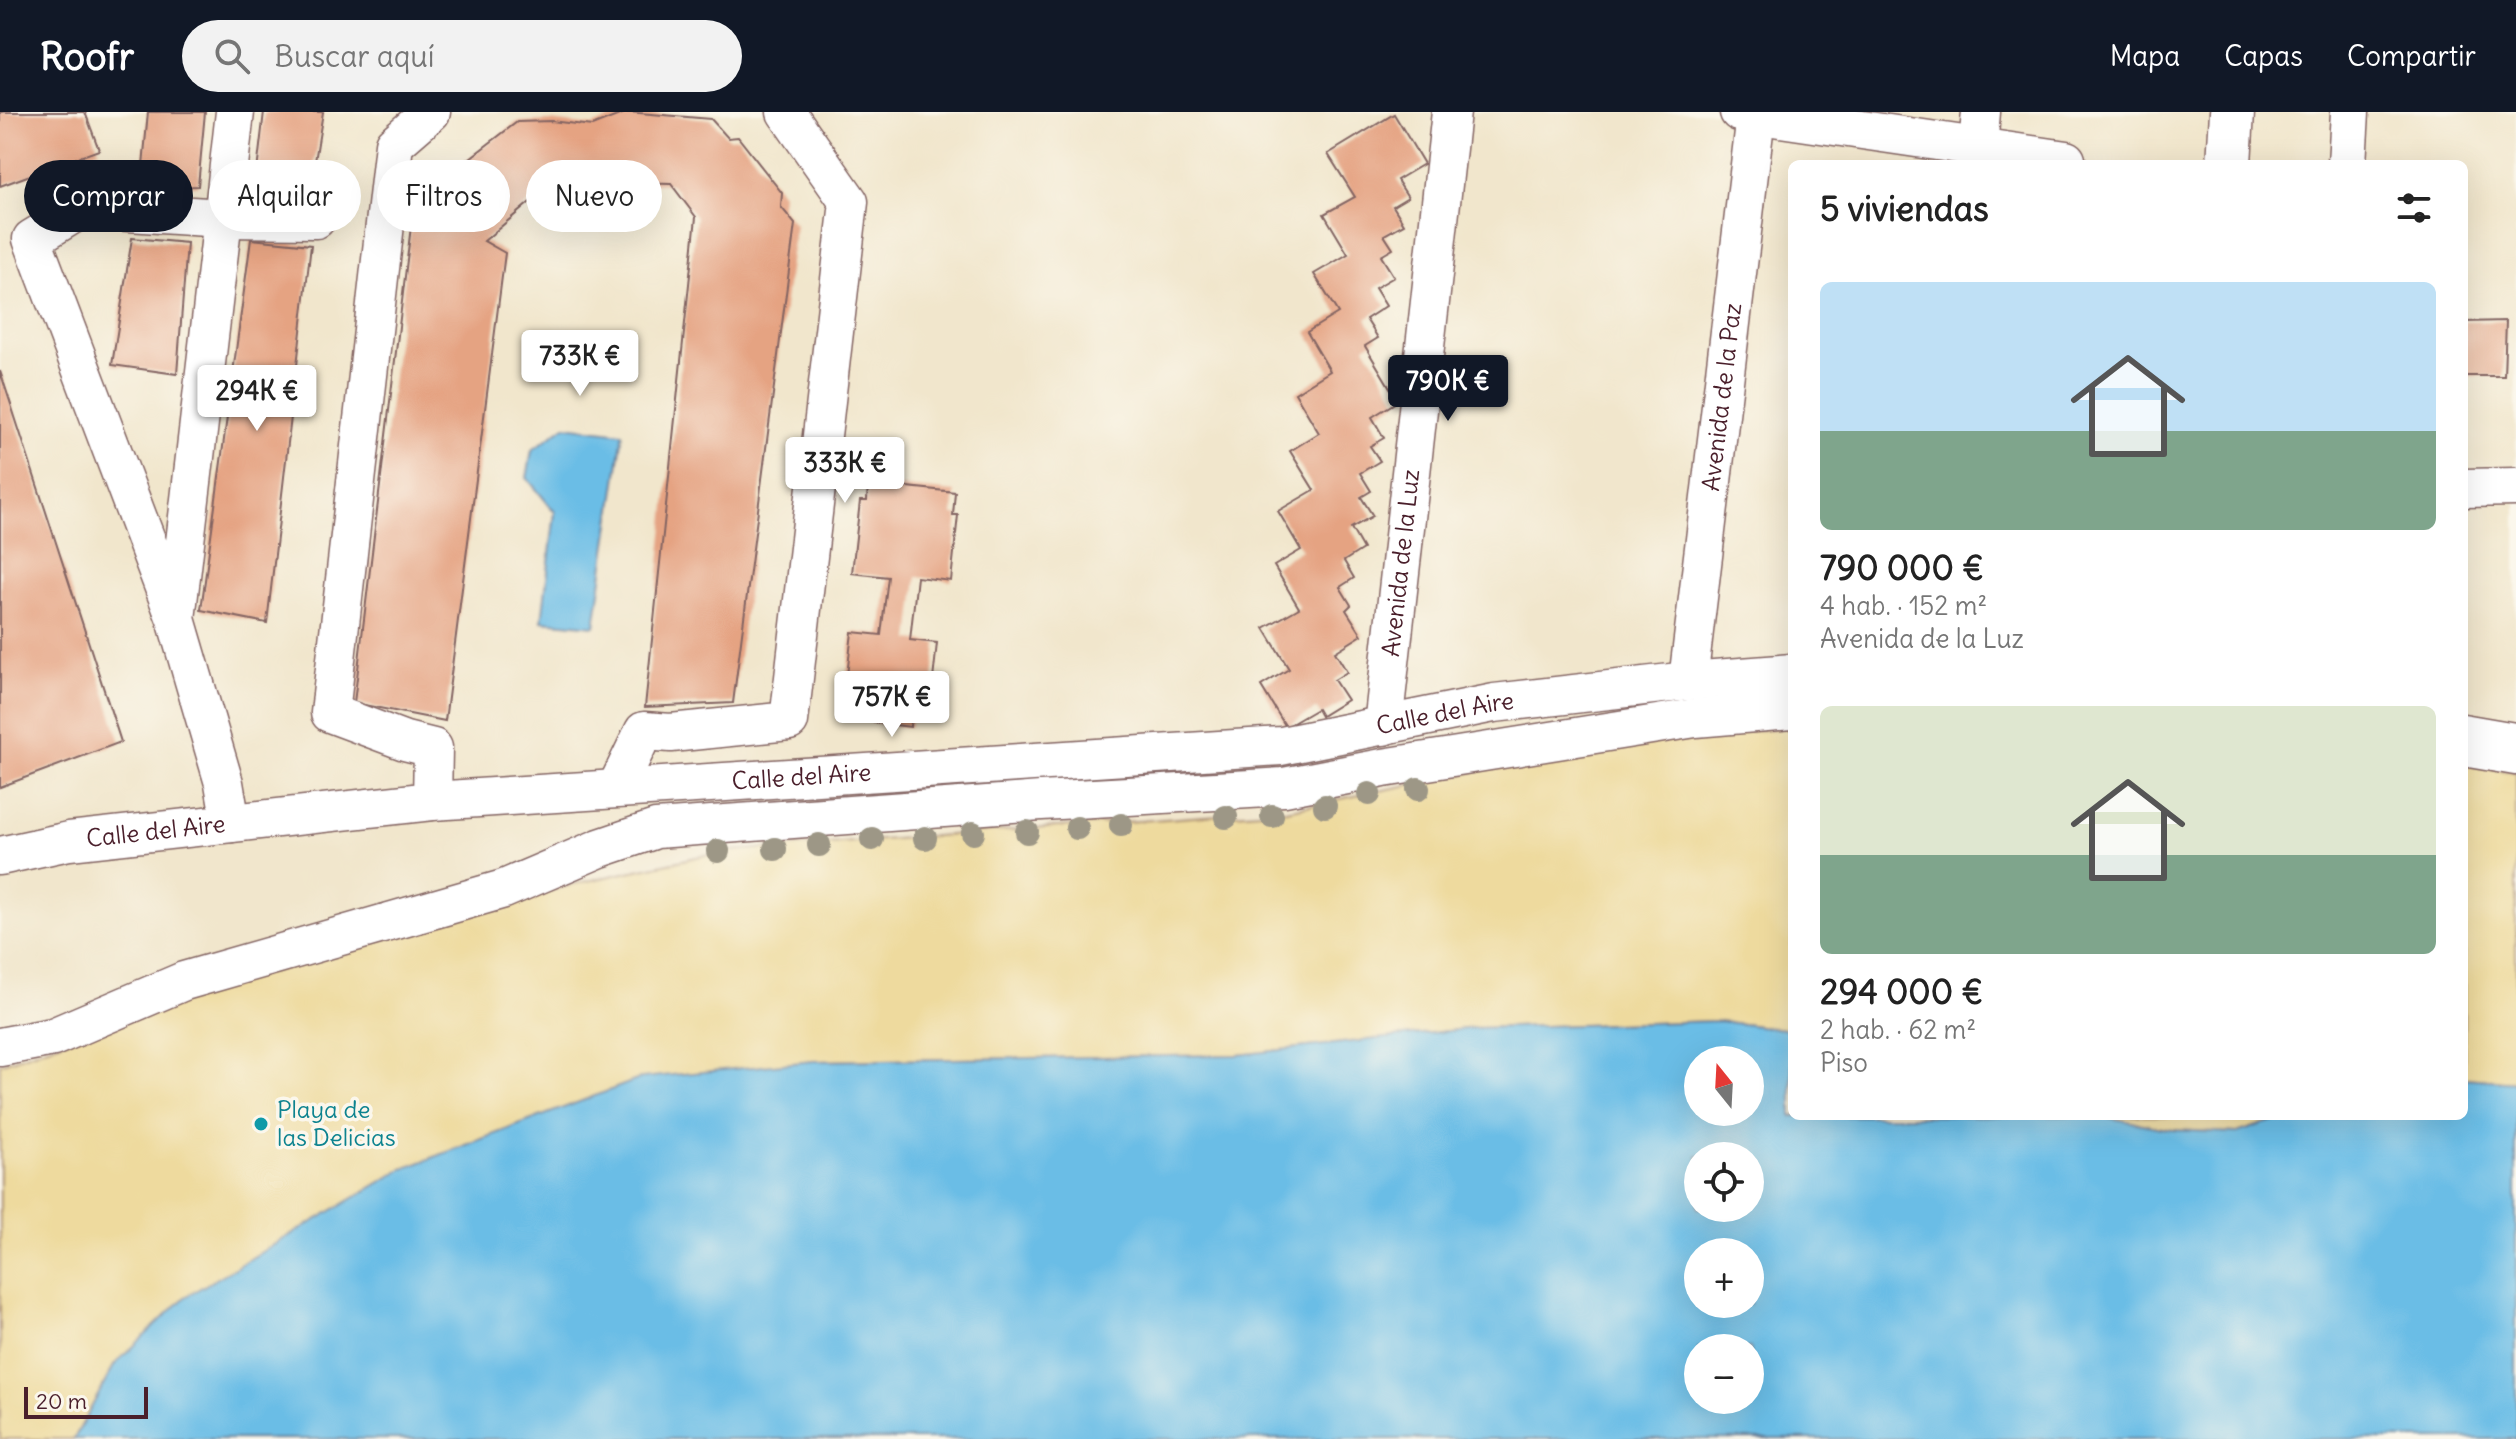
<!DOCTYPE html>
<html lang="es">
<head>
<meta charset="utf-8">
<style>
  :root { --surface:#fff; --page:#f2f2f2; --text:#222; --muted:#767676; --accent:#111827 }
  body { margin:0; font-family:Delius,sans-serif; background:var(--page); color:var(--text); height:100vh; display:flex; flex-direction:column; font-size:30px; white-space:nowrap }
  * { box-sizing:border-box; margin:0 }
  p { font-size:26px; color:var(--muted) }
  .icon { flex:none; width:44px; height:44px; fill:none; stroke:currentColor; stroke-width:2; stroke-linecap:round; stroke-linejoin:round }
  .map { position:relative; flex:1; overflow:hidden }
  .details { position:absolute; left:1788px; top:48px; width:680px; height:960px; display:flex; flex-direction:column; background:var(--surface); border-radius:12px; box-shadow:0 8px 32px #0002 }
  .details>* { flex:none }
  .banner { position:absolute; left:24px; top:48px; width:760px; height:72px; display:flex; gap:16px }
  .needle { width:52px; rotate:342deg }
  .buttons { position:absolute; left:1684px; top:934px; display:grid; gap:16px }
  .buttons a { display:grid; place-items:center; width:80px; height:80px; border-radius:50%; background:var(--surface); box-shadow:0 8px 32px #0002; font-size:40px }
  .scale { position:absolute; left:24px; bottom:20px; width:124px; box-sizing:border-box; padding-left:8px; border:4px solid #4a1f2b; border-top:0; font-size:22px; line-height:28px; white-space:nowrap; color:#4a1f2b; -webkit-text-stroke:6px #fbf7ec; paint-order:stroke }
  .price { position:absolute; translate:-50% -68px; padding:0 18px; border-radius:8px; background:#fff; color:#222; font-size:26px; line-height:52px; filter:drop-shadow(0 2px 4px #0008) }
  .price::after { content:''; position:absolute; left:50%; top:48px; width:24px; height:18px; margin-left:-12px; background:inherit; clip-path:polygon(0 0,100% 0,50% 100%) }
  .price.current { background:var(--accent); color:#fff }
  ul { padding:0; list-style:none }
  li { display:grid; align-content:center; gap:16px; height:424px; padding:0 32px }
  li span { display:grid; place-items:center; height:248px; border-radius:12px; color:#555 }
  li>.icon { margin-inline-start:auto }
  span .icon { width:144px; height:144px; fill:#fffc; stroke-width:1 }
  li b { font-size:34px }
  h2 { display:flex; justify-content:space-between; align-items:center; height:96px; padding:0 32px; font-size:34px }
  .chip { padding:0 28px; border-radius:36px; background:var(--surface); box-shadow:0 8px 32px #0002; font-size:28px; line-height:72px }
  .chip.current { background:var(--accent); color:#fff }
  header { display:flex; align-items:center; gap:48px; box-sizing:border-box; height:112px; padding:0 40px; background:var(--accent); color:#fff }
  header strong { font-size:38px }
  nav { display:flex; gap:44px; margin-inline-start:auto; font-size:28px }
  .search { width:560px; height:72px; background:var(--page); display:flex; align-items:center; gap:20px; box-sizing:border-box; padding:0 28px; border-radius:44px; color:var(--muted); font-size:30px }
  .map>svg:first-child { display:block }
</style>
</head>
<body>
<header>
<strong>Roofr</strong>
<div class="search"><svg class="icon" aria-label="search" viewBox="0 0 24 24"><circle cx="10" cy="10" r="6"/><path d="M15 15l6 6"/></svg>Buscar aquí</div>
<nav><a>Mapa</a><a>Capas</a><a>Compartir</a></nav>
</header>
<div class="map">
<svg width="2516" height="1327" viewBox="0 0 2516 1327">
  <rect width="100%" height="100%" fill="#fbf7ec"/>
  <filter id="ink" filterUnits="userSpaceOnUse"><feTurbulence type="fractalNoise" baseFrequency=".0125" numOctaves="2"/><feDisplacementMap in="SourceGraphic" scale="16" xChannelSelector="R" yChannelSelector="G"/><feConvolveMatrix kernelMatrix="1 2 1 2 8 2 1 2 1" color-interpolation-filters="sRGB"/></filter>
  <filter id="wash" filterUnits="userSpaceOnUse"><feTurbulence type="fractalNoise" baseFrequency=".006" numOctaves="4" result="noise"/><feDisplacementMap in="SourceGraphic" scale="32" xChannelSelector="R" yChannelSelector="G"/><feGaussianBlur stdDeviation="1.8" result="paint"/><feColorMatrix in="noise" values="0 0 0 0 0 0 0 0 0 0 0 0 0 0 0 0 0 1.4 0 .05"/><feComposite in="paint" operator="in"/></filter>
  <g filter="url(#wash)">
    <rect width="100%" height="100%" fill="#f1e6cc"/>
    <g fill="#eeda9e" stroke="#9c7c64" stroke-width="2">
      <path d="M1792,615v303l-74,-9 -244,7 -236,27 -425,6 -698,303 -41,75h-74v-375l196,-70 378,-110 145,-32 567,-42 211,-43 145,-26z"/>
      <path d="M2464,653l52,7v310l-52,-4z"/>
      <path d="M2101,1004h186l-50,17 -64,-3z"/>
    </g>
    <g fill="#6abde6" stroke="#5a6e88" stroke-width="2" fill-rule="evenodd">
      <path d="M565,314l58,7 -28,193 -53,-5 13,-109 -28,-34 5,-28z"/>
      <path d="M1718,909l74,9v86h309l72,14 64,3 50,-17h177v-38l52,4v357h-2442l41,-75 70,-67 218,-128 239,-91 171,-17 425,-6 236,-27zM1698,948h52v52h-52zM1698,1044h52v52h-52zM1698,1140h52v52h-52zM1698,1236h52v52h-52z"/>
    </g>
    <g id="blocks">
      <g fill="#e5a382">
        <path d="M0,0h85l14,38 -99,36z"/>
        <path d="M148,0h57l-7,74 -57,1z"/>
        <path d="M264,0h59l-11,68h-56z"/>
        <path d="M627,0l84,7 17,19 10,-1 44,56 -1,14 14,17 -62,479 -88,4 51,-490 -25,-33 -36,-1 -8,13 -85,-4 -58,49 21,12 -60,468 -91,-18 60,-502 103,-79 34,-1 41,5z"/>
        <path d="M1394,2l30,50 -27,16 11,17 -15,9 11,18 -20,11 9,14 -12,7 13,21 -19,11 11,18 -20,13 12,19 -13,8 33,55 -26,16 12,21 -14,8 10,15 -20,12 11,18 -10,6 12,19 -22,12 12,21 -19,12 10,17 -14,9 11,18 -5,5 16,25 -27,17 12,20 -13,8 13,20 -26,16 -4,-7 -31,18 -25,-41 28,-17 -25,-41 35,-20 -25,-42 27,-16 -23,-39 36,-21 -24,-39 29,-18 -24,-40 35,-22 -23,-39 31,-19 -24,-39 34,-20 -24,-40 31,-17 -27,-43z"/>
        <path d="M132,126l55,5 -10,131 -65,-9z"/>
        <path d="M251,127l60,6 -44,378 -66,-13z"/>
        <path d="M2506,209l-2,55h-40v-54z"/>
        <path d="M0,259l121,371 -121,45z"/>
        <path d="M868,371l87,9 -2,23h5l-7,66 -34,-4 -7,63 27,3 -8,73 -18,-3 -1,14 -48,-6 1,-8 -20,-2 9,-79 29,3 7,-58 -36,-4 8,-72h7z"/>
      </g>
    </g>
  </g>
  <g filter="url(#ink)">
    <use href="#blocks" fill-opacity="0" stroke="#846563" stroke-width="2"/>
    <g fill="none" stroke-linecap="round" stroke-linejoin="round">
      <g stroke="#846563" stroke-width="21">
        <path id="lane" d="M2464,611l52,9"/>
      </g>
      <g stroke="#846563" stroke-width="41">
        <g id="street">
          <path d="M235,0l-12,106 93,1"/>
          <path d="M431,0l-37,32 -64,569 75,28 28,7 -1,53"/>
          <path d="M1739,0l327,48"/>
          <path d="M1978,35l3,-35"/>
          <path d="M2347,52l3,-52"/>
          <path d="M2464,376l52,-1"/>
          <path d="M176,507l47,-401 -142,-9 -49,30 144,380 48,164 7,40"/>
          <path id="s1" d="M1688,569l68,-566"/>
          <path id="s2" d="M1383,614l68,-614"/>
          <path d="M2464,635l52,9"/>
          <path d="M617,675l27,-56 27,2 118,-12 60,-519 -63,-90"/>
          <path id="s3" d="M0,744l69,-15 363,-40 849,-55 213,-43 194,-22 104,-8"/>
          <path d="M0,935l53,-10 131,-56 320,-92 96,-41 56,-19 385,-28 243,-14 99,-19 312,-50 97,-8"/>
        </g>
      </g>
      <g stroke="#846563" stroke-width="47">
        <path id="secondary" d="M2229,52l3,-52"/>
      </g>
      <use href="#lane" stroke="#fff" stroke-width="18"/>
      <use href="#street" stroke="#fff" stroke-width="38"/>
      <use href="#secondary" stroke="#fff" stroke-width="44"/>
    </g>
    <g fill="#9d9786">
      <circle cx="1418" cy="677" r="12"/>
      <circle cx="1369" cy="682" r="12"/>
      <circle cx="1325" cy="694" r="12"/>
      <circle cx="1272" cy="704" r="12"/>
      <circle cx="1226" cy="705" r="12"/>
      <circle cx="1121" cy="713" r="12"/>
      <circle cx="1077" cy="716" r="12"/>
      <circle cx="1027" cy="720" r="12"/>
      <circle cx="973" cy="721" r="12"/>
      <circle cx="925" cy="726" r="12"/>
      <circle cx="872" cy="727" r="12"/>
      <circle cx="819" cy="733" r="12"/>
      <circle cx="775" cy="737" r="12"/>
      <circle cx="718" cy="739" r="12"/>
    </g>
  </g>
  <circle fill="#0f9aa8" stroke="#fbf7ec" stroke-width="3" cx="261" cy="1012" r="8"/>
  <g text-anchor="middle" stroke-width="7" stroke-linejoin="round" paint-order="stroke">
    <g font-size="24" fill="#4a1f2b" stroke="#fbf7ec">
      <text dy="8" stroke="none"><textPath href="#s1" startOffset="286">Avenida de la Paz</textPath></text>
      <text dy="8" stroke="none"><textPath href="#s2" startOffset="164">Avenida de la Luz</textPath></text>
      <text dy="8" stroke="none"><textPath href="#s3" startOffset="1454">Calle del Aire</textPath></text>
      <text dy="8" stroke="none"><textPath href="#s3" startOffset="806">Calle del Aire</textPath></text>
      <text dy="8" stroke="none"><textPath href="#s3" startOffset="158">Calle del Aire</textPath></text>
    </g>
    <g font-size="24" fill="#0d838f" stroke="#fbf7ec" text-anchor="start">
      <text x="277" y="1006">Playa de<tspan x="277" dy="28">las Delicias</tspan></text>
    </g>
  </g>
</svg>
<div class="buttons">
<a><svg class="needle" viewBox="-14 -14 28 28"><path d="M0-13l5 13h-10z" fill="#e53935"/><path d="M0 13l5-13h-10z" fill="#767676"/></svg></a>
<a><svg class="icon" aria-label="locate" viewBox="0 0 24 24"><circle cx="12" cy="12" r="6"/><path d="M12 2v4M12 18v4M2 12h4M18 12h4"/></svg></a>
<a>+</a>
<a>−</a>
</div>
<div class="scale">20 m</div>
<b class="price" style="left:580px;top:286px">733K €</b>
<b class="price current" style="left:1448px;top:311px">790K €</b>
<b class="price" style="left:257px;top:321px">294K €</b>
<b class="price" style="left:845px;top:393px">333K €</b>
<b class="price" style="left:892px;top:627px">757K €</b>
<div class="banner">
<a class="chip current">Comprar</a>
<a class="chip">Alquilar</a>
<a class="chip">Filtros</a>
<a class="chip">Nuevo</a>
</div>
<section class="details">
<h2>5 viviendas<svg class="icon" aria-label="filters" viewBox="0 0 24 24"><path d="M4 7h16M4 17h16"/><circle cx="9" cy="7" r="2"/><circle cx="15" cy="17" r="2"/></svg></h2>
<ul>
<li><span style="background:linear-gradient(#bfe0f5 60%,#7fa58c 0)"><svg class="icon" aria-label="home" viewBox="0 0 24 24"><path d="M3 11l9-7 9 7M6 9v11h12V9"/></svg></span><div><b>790 000 €</b><p>4 hab. · 152 m²</p><p>Avenida de la Luz</p></div></li>
<li><span style="background:linear-gradient(#dfe7d0 60%,#7fa58c 0)"><svg class="icon" aria-label="home" viewBox="0 0 24 24"><path d="M3 11l9-7 9 7M6 9v11h12V9"/></svg></span><div><b>294 000 €</b><p>2 hab. · 62 m²</p><p>Piso</p></div></li>
</ul>
</section>
</div>
</body>
</html>
